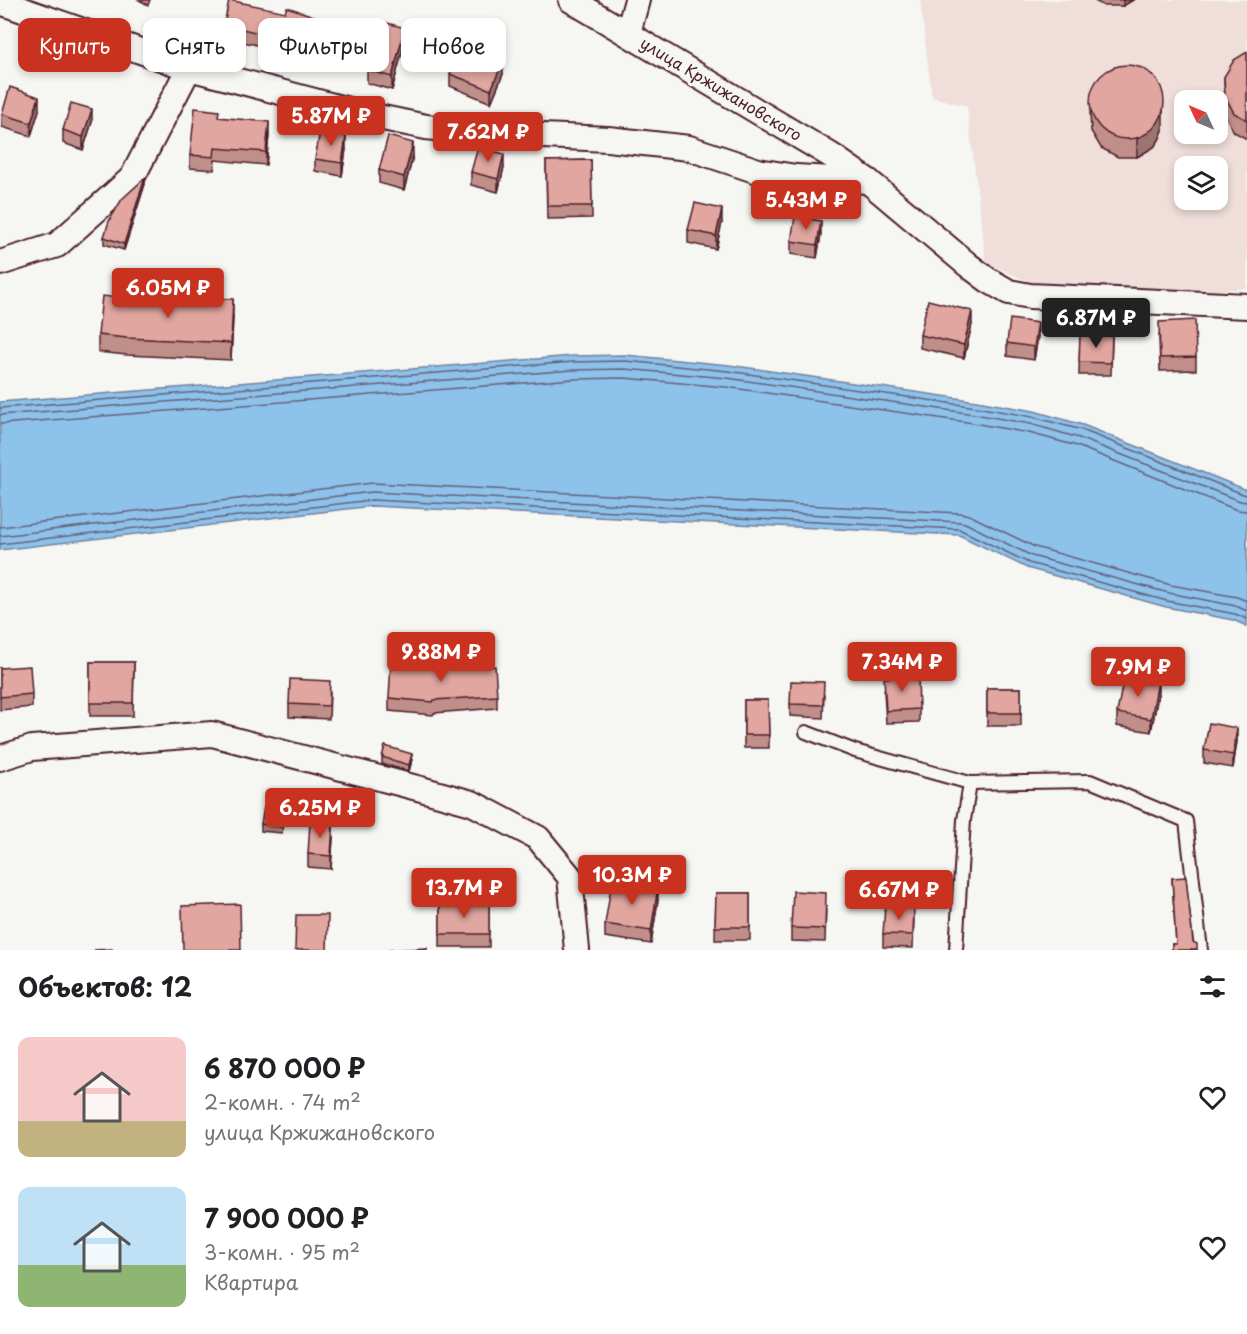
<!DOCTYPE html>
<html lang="ru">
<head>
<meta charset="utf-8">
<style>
  :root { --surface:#fff; --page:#f6f6f6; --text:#202124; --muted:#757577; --accent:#c8321e }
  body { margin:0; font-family:"Playpen Sans",sans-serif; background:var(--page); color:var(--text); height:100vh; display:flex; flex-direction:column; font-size:22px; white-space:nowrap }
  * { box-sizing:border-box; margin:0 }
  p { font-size:20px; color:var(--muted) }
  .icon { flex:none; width:33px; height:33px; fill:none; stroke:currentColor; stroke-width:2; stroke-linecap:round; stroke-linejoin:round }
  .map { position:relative; height:950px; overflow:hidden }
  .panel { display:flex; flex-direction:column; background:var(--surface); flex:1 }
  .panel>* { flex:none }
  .banner { position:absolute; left:18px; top:18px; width:600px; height:54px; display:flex; gap:12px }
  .needle { width:39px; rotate:314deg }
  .tools { position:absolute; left:1174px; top:90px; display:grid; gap:12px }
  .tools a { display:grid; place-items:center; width:54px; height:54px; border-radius:12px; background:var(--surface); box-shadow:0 3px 9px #0003; font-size:30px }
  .price { position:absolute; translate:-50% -51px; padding:0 14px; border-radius:6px; background:var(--accent); color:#fff; font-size:20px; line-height:39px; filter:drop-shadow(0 2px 3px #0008) }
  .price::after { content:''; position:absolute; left:50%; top:36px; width:18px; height:14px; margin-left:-9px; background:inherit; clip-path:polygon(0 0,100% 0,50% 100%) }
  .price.current { background:#222; color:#fff }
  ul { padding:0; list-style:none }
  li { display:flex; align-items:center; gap:18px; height:150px; padding:0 18px }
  li span { display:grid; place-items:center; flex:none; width:168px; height:120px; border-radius:12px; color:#555 }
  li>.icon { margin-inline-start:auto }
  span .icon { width:72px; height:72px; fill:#fffc; stroke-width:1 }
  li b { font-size:26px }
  h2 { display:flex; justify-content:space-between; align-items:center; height:72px; padding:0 18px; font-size:26px }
  .pill { padding:0 21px; border-radius:12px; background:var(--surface); box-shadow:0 3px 9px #0003; font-size:21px; line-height:54px }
  .pill.current { background:var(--accent); color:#fff }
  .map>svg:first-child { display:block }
</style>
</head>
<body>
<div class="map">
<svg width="1247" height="950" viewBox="0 0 1247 950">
  <rect width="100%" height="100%" fill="#f6f6f2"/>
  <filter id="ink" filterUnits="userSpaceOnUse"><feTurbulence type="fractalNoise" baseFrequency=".0167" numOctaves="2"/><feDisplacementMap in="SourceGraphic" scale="12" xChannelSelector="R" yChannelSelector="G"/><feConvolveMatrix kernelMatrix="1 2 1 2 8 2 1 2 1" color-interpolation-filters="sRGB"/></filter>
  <g filter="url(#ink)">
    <path fill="#efded9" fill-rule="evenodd" d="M920,0h327v288l-43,4 -174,-10 -44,-19 -19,-157 -35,-9zM1185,100h33v34h-33zM1185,166h33v34h-33z"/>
    <path fill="#8dc2eb" stroke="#72819e" stroke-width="1.5" d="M625,355l104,10 248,36 57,10 49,14 164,65v136l-14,-6 -67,-13 -139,-39 -68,-33 -587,-29 -372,44v-148l573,-46z"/>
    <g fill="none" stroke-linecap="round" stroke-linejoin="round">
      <g stroke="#656078" stroke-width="1.5">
        <path d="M0,408l573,-46 52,-1 103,10 248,36 57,10 49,13 161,64 4,1"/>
        <path d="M0,415l573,-45 51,-1 103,9 247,36 57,10 48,14 161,63 7,1"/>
        <path d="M0,424l574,-45 50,-1 102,9 247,36 56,10 48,13 160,64 10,1"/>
        <path d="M0,527l373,-44 587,30 9,2 66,32 136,38 66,12 10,4"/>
        <path d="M0,536l372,-44 587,30 6,1 67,33 137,37 67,13 11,5"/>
        <path d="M0,544l372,-44 587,29 70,34 138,38 68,13 12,5"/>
      </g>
      <g stroke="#4a1f2b" stroke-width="16">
        <g id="service">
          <path d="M806,732l49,19 115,32 120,-2 96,40 15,129"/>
          <path d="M956,950l8,-130 6,-37"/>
        </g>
      </g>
      <g stroke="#4a1f2b" stroke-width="28">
        <g id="minor">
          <path d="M571,0l261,156 36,25 100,84 20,15 21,12 21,4 217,10"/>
          <path d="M0,2l189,66 175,46 62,13 55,6 127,6 81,9 69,23 38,6 72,4"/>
          <path d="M628,33l9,-33"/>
          <path d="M0,263l57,-18 75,-67 57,-110"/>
          <path d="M0,758l32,-10 180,-14 209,55 51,14 66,35 32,39 7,73"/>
        </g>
      </g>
      <use href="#service" stroke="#f6f6f2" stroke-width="12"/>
      <use href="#minor" stroke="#f6f6f2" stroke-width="24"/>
    </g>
    <g fill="#c18f89" stroke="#4a1f2b" stroke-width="1.5">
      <path d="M139,0h11l-2,5z"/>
      <path d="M1093,0h40l-10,6h-19z"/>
      <path d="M224,25l107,10 -11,33 -44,-14v-5l-52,-11z"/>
      <path d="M405,41l-13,49 -25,-7v-13z"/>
      <path d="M1247,52v87l-13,-7 -9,-17 -1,-38z"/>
      <path d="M450,74h53l-12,29 -41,-17z"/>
      <path d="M39,110l-8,26 -29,-9v-13z"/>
      <path d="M1090,112l73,18 -4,10 -5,7 -17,10h-19l-17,-9 -10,-17z"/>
      <path d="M219,118l50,17 -3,30 -51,-5 -1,10 -24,-2v-13z"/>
      <path d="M92,122l-9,28 -20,-7v-13z"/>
      <path d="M346,149l-4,27 -27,-5v-12z"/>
      <path d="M413,156l-9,34 -25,-7v-13z"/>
      <path d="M591,160l1,58 -45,1 -1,-58z"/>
      <path d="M504,167l-6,25 -27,-7v-13z"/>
      <path d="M145,184l-21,66 -20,-6v-7z"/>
      <path d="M722,222l-6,27 -28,-6v-13z"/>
      <path d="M821,234l-4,24 -26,-4v-13z"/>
      <path d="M233,316l-2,44 -104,-5 -29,-3v-17z"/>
      <path d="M972,324l-8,34 -44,-10v-13z"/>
      <path d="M1080,335l32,1 -1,39h-32z"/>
      <path d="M1159,335l37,22v13l-36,1z"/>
      <path d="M1038,336l-4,24 -27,-4v-13z"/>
      <path d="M90,662h44l-1,54h-43z"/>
      <path d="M0,668l32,26v13l-32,3z"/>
      <rect x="987" y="688" width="34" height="38"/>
      <path d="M884,691l35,18v13l-33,1z"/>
      <path d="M330,693l-1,26 -40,-2v-13z"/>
      <path d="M824,695l-1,23 -33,-2v-12z"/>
      <path d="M1158,695l-7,37 -34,-6v-13z"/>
      <path d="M497,696v12l-63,5 -1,2 -44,-4v-13z"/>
      <path d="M744,700h24l1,48h-25z"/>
      <path d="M1237,741l-4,27 -29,-5v-13z"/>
      <path d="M382,757l30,3 -3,11 -27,-7z"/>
      <path d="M284,816l-2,17 -21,-2v-7z"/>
      <path d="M333,837l-2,32 -23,-2v-13z"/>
      <path d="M1172,878l21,64 4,8h-25v-6h4z"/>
      <path d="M716,893h34v47h-35z"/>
      <path d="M658,900l-7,44 -46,-7v-13z"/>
      <rect x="440" y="904" width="49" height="43"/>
      <path d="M826,906l-1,36 -34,-1v-13z"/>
      <path d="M914,920l-1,28 -30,-1v-13z"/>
    </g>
    <g fill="#9d746f" stroke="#4a1f2b" stroke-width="1.5">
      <path d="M1123,0h10l-10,6z"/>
      <path d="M331,22v13l-11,33v-13z"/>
      <path d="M405,28v13l-13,49v-13z"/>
      <path d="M503,61v13l-12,29v-13z"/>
      <path d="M39,97v13l-8,26v-13z"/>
      <path d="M92,109v13l-9,28v-13z"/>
      <path d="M1163,111v19l-4,10 -5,7 -17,10v-19z"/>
      <path d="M269,122v13l-3,30v-13z"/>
      <path d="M346,136v13l-4,27v-13z"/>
      <path d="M413,143v13l-9,34v-13z"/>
      <path d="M504,154v13l-6,25v-13z"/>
      <path d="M145,178v6l-21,66v-6z"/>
      <path d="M722,209v13l-6,27v-13z"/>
      <path d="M821,221v13l-4,24v-13z"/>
      <path d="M233,299v17l-2,44v-17z"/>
      <path d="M972,311v13l-8,34v-13z"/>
      <path d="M1038,323v13l-4,24v-13z"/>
      <path d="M1158,682v13l-7,37v-13z"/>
      <path d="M1237,728v13l-4,27v-13z"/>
      <path d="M412,754v6l-3,11v-6z"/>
      <path d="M333,824v13l-2,32v-13z"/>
      <path d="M658,887v13l-7,44v-13z"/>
    </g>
    <g fill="#e0a69f" stroke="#4a1f2b" stroke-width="1.5">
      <path d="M229,0l56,12 2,-5 44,15 -11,33 -44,-14 1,-4 -53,-12z"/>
      <path d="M380,21l25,7 -13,49 -25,-7z"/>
      <path d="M462,45l41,16 -12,29 -41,-16z"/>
      <path d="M1247,52v68l-13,-7 -9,-17 -1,-19 10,-17z"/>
      <circle cx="1127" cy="102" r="37"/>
      <path d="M10,87l29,10 -8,26 -29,-9z"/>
      <path d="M71,103l21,6 -9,28 -20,-7z"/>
      <path d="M195,108l24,3 -1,6 51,5 -3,30 -51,-4 -1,9 -24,-2z"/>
      <path d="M320,131l26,5 -4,27 -27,-4z"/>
      <path d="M388,136l25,7 -9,34 -25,-7z"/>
      <path d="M478,147l26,7 -6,25 -27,-7z"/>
      <path d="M591,160l1,46h-45l-1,-45z"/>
      <path d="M145,178l-21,66 -20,-7 5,-16 13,-22z"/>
      <path d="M695,203l27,6 -6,27 -28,-6z"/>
      <path d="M795,217l26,4 -4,24 -26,-4z"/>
      <path d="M151,295l82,4 -2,44 -104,-5 -29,-3 4,-39 48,5z"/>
      <path d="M928,300l44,11 -8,34 -44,-10z"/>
      <path d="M1010,319l28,4 -4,24 -27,-4z"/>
      <path d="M1195,320l1,37 -36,1 -1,-36z"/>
      <path d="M1080,335l32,1 -1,27 -32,-1z"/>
      <path d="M90,662h44l-1,41h-43z"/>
      <path d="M391,663l63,6 41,-3 2,30 -63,4 -1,2 -44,-4z"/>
      <path d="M30,666l2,28 -32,3v-29z"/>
      <path d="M918,676l1,33 -33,2 -2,-33z"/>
      <path d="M1124,676l34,6 -7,37 -34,-6z"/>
      <path d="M290,679l40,2 -1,25 -40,-2z"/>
      <path d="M791,681l33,1 -1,23 -33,-1z"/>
      <rect x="987" y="688" width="34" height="25"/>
      <path d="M744,700h24l1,35h-25z"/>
      <path d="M1209,723l28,5 -4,27 -29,-5z"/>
      <path d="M385,746l27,8 -3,11 -27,-8z"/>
      <path d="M264,807l20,3 -2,17 -21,-3z"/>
      <path d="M310,822l23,2 -2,32 -23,-2z"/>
      <path d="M1186,877l7,65 4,2v6h-25v-6h4l-4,-66z"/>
      <path d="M612,880l46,7 -7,44 -46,-7z"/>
      <path d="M793,891l33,2 -1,36 -34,-1z"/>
      <path d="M716,893h34v34h-35z"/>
      <path d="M240,904l1,46h-58l-1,-44z"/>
      <rect x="440" y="904" width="49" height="30"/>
      <path d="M885,906l29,1 -1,28 -30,-1z"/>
      <path d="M296,915h32l-1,35h-32z"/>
      <path d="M427,948v2h-38z"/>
      <path d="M112,949v1h-18z"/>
    </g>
  </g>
  <g text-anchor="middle" stroke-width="6" stroke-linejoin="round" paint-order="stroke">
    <g font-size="16" fill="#4a1f2b" stroke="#f6f6f2">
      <text transform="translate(721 89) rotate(31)" y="6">улица Кржижановского</text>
    </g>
  </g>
</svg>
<div class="tools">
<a><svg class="needle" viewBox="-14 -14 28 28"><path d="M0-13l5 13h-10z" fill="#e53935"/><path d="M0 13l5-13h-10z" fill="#757577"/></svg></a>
<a><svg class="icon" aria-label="layers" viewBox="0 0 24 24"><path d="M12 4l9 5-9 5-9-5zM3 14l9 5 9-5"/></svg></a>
</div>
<b class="price" style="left:331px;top:147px">5.87M ₽</b>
<b class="price" style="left:488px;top:163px">7.62M ₽</b>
<b class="price" style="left:806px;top:231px">5.43M ₽</b>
<b class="price" style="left:168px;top:319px">6.05M ₽</b>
<b class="price current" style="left:1096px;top:349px">6.87M ₽</b>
<b class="price" style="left:441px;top:683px">9.88M ₽</b>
<b class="price" style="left:902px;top:693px">7.34M ₽</b>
<b class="price" style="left:1138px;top:698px">7.9M ₽</b>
<b class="price" style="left:320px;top:839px">6.25M ₽</b>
<b class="price" style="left:632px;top:906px">10.3M ₽</b>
<b class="price" style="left:464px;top:919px">13.7M ₽</b>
<b class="price" style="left:899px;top:921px">6.67M ₽</b>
<div class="banner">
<a class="pill current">Купить</a>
<a class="pill">Снять</a>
<a class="pill">Фильтры</a>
<a class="pill">Новое</a>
</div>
</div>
<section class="panel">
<h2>Объектов: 12<svg class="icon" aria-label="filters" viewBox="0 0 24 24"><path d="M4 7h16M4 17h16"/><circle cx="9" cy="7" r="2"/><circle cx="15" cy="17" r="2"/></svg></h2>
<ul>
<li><span style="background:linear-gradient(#f6c9c9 70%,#c2b280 0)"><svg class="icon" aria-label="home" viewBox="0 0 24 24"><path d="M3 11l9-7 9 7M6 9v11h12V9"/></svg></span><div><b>6 870 000 ₽</b><p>2-комн. · 74 m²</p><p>улица Кржижановского</p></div><svg class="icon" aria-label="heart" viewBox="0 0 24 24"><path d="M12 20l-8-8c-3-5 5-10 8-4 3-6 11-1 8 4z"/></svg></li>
<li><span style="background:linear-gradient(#bfe0f5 65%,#8fb573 0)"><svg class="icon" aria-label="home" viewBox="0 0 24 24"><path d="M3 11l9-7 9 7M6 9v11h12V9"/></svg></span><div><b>7 900 000 ₽</b><p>3-комн. · 95 m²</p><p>Квартира</p></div><svg class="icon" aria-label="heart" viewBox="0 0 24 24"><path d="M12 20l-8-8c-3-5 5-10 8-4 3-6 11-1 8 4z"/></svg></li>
</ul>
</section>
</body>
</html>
